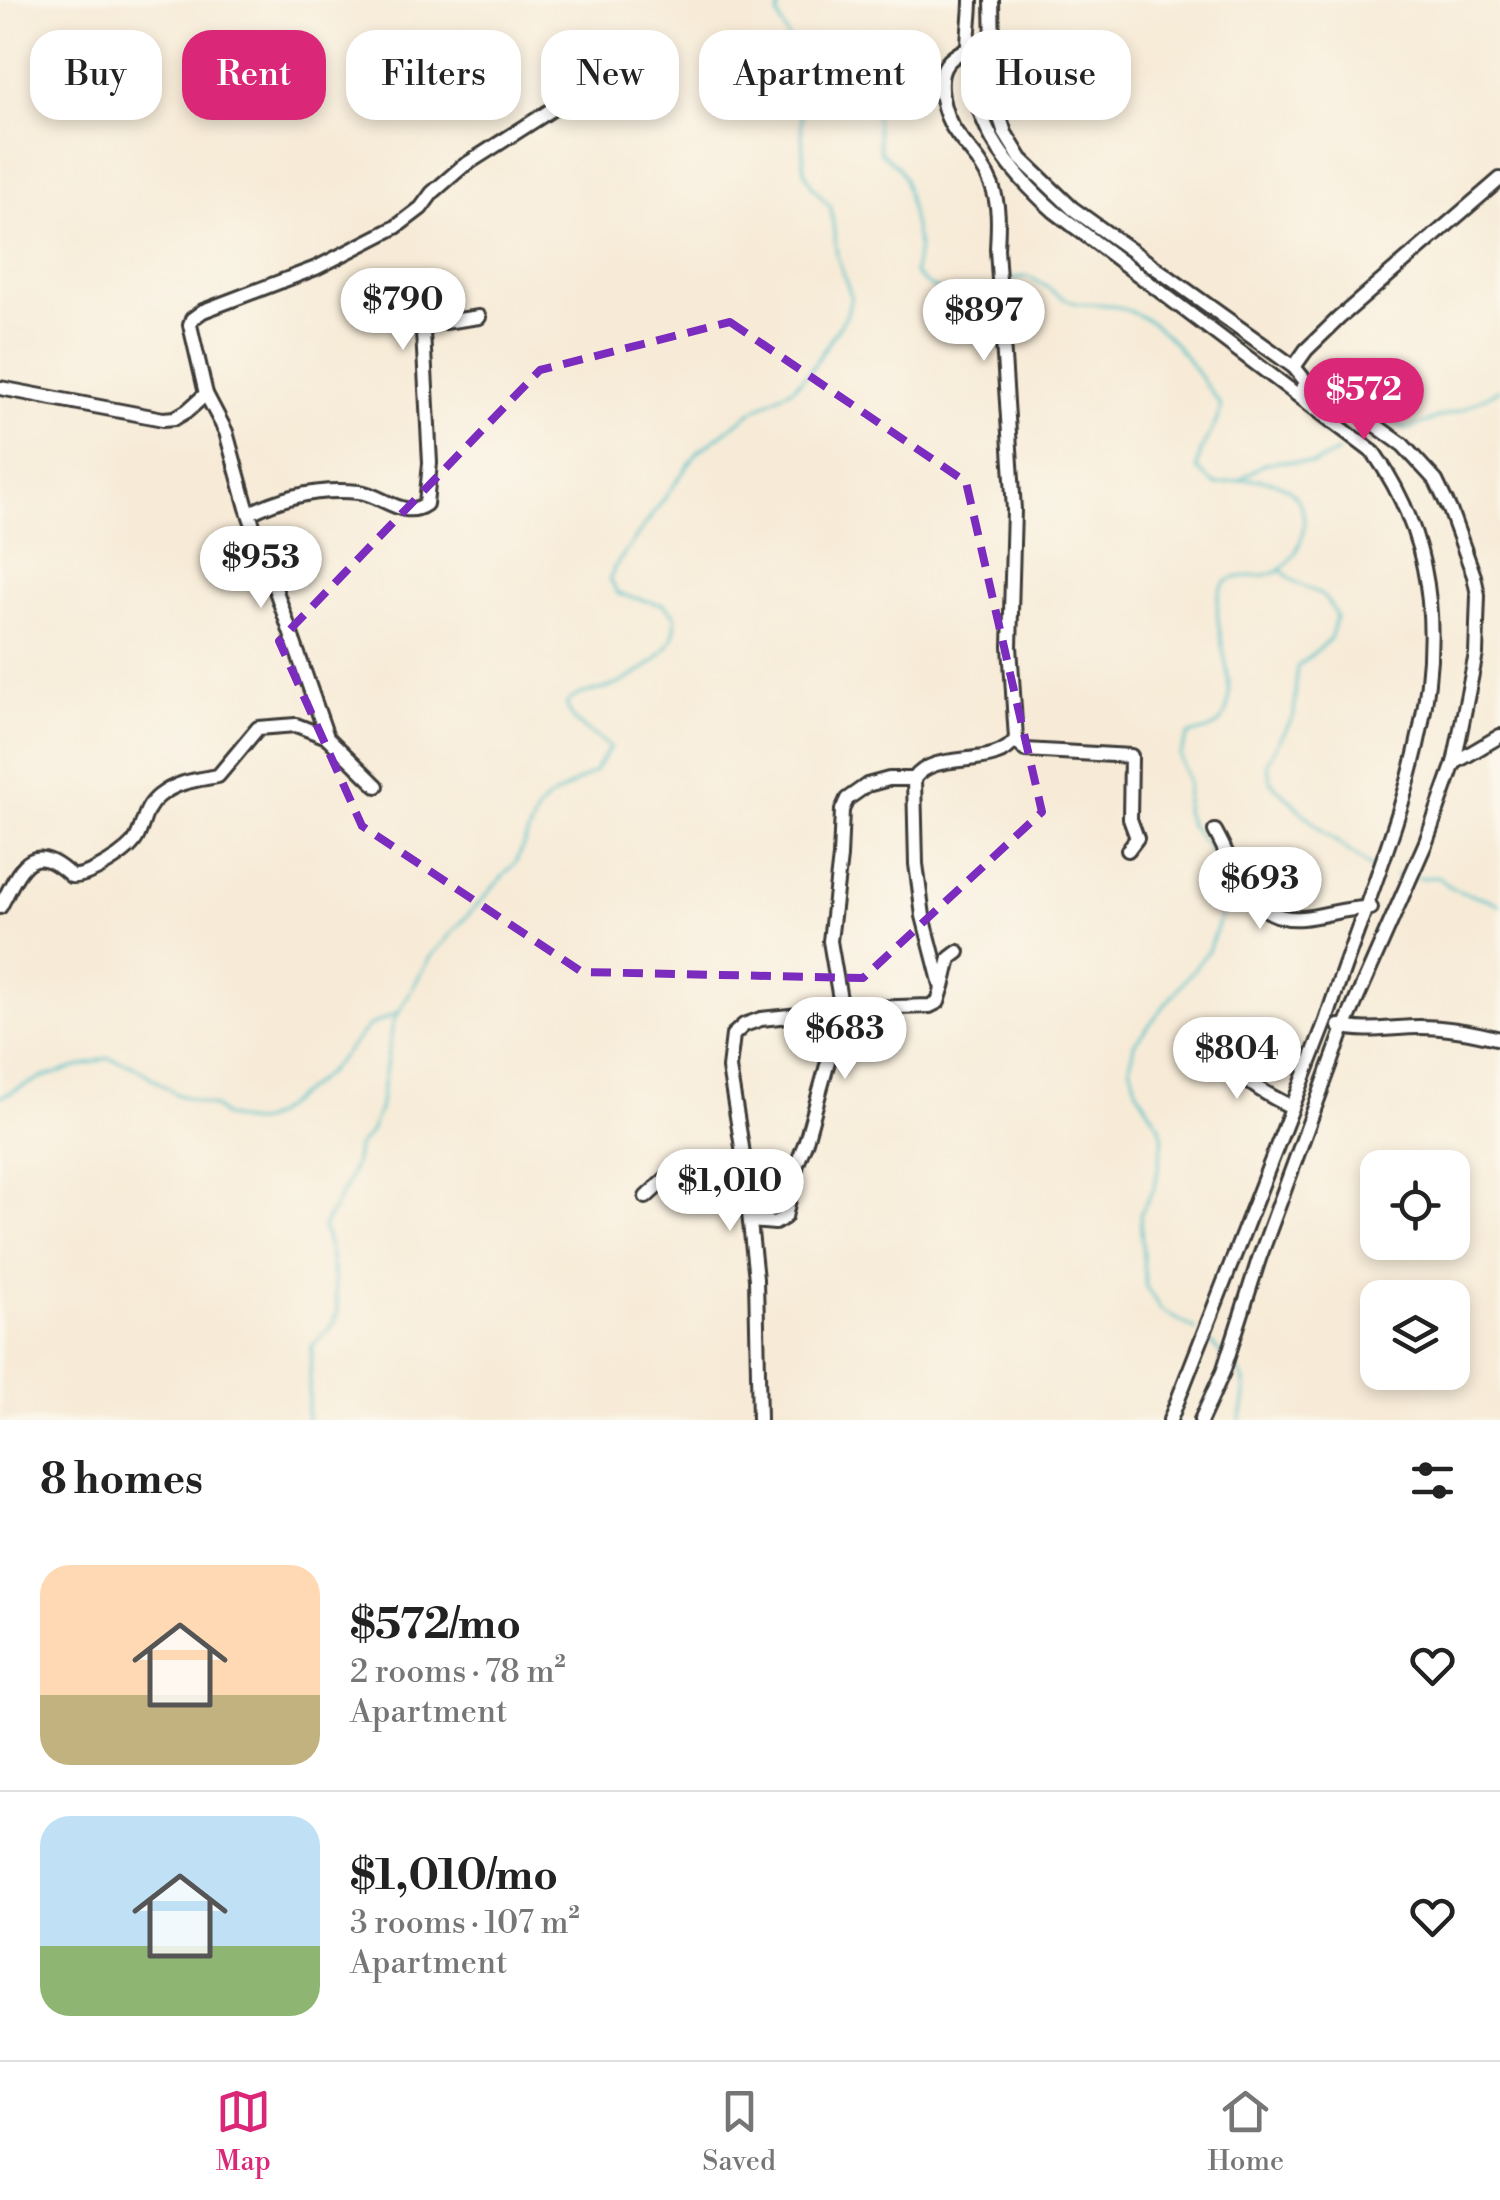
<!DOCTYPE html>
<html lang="en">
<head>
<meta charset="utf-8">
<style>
  :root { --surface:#fff; --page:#f6f6f6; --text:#222; --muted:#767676; --line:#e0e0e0; --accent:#db2777 }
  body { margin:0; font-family:"Libre Bodoni",serif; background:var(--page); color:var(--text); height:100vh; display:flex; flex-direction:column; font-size:38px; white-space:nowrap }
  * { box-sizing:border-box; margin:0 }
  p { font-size:32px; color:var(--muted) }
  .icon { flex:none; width:55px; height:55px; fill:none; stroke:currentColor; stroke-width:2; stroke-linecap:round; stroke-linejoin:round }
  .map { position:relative; height:1420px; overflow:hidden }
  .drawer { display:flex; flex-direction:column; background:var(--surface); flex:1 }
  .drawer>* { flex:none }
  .banner { position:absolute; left:30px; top:30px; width:1440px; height:90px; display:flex; gap:20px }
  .tools { position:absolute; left:1360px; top:1150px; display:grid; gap:20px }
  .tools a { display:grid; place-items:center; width:110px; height:110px; border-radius:20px; background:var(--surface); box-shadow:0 5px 15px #0003; font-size:50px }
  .price { position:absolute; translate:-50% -85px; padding:0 22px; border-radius:35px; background:#fff; color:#222; font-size:32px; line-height:65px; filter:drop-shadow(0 2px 5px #0008) }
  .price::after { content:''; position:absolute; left:50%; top:60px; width:30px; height:22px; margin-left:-15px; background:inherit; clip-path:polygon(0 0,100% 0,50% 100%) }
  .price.current { background:var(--accent); color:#fff }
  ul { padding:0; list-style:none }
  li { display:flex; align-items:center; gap:30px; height:250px; padding:0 40px }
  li+li { border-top:2px solid var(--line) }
  li span { display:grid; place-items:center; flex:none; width:280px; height:200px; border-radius:30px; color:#555 }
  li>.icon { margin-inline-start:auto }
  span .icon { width:120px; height:120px; fill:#fffc; stroke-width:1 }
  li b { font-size:42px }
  h2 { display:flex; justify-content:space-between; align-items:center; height:120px; padding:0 40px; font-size:42px }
  .chip { padding:0 35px; border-radius:30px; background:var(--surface); box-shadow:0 5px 15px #0003; font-size:35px; line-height:90px }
  .chip.current { background:var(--accent); color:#fff }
  .tabs { display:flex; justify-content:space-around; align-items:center; height:140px; border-top:2px solid var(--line); background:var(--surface); font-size:28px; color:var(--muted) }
  .tabs a { display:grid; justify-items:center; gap:5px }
  .tabs .current { color:var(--accent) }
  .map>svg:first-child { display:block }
</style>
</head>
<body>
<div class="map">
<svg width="1500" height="1420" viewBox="0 0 1500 1420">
  <rect width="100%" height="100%" fill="#fbf7ec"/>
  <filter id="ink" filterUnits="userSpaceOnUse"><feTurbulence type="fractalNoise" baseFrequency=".01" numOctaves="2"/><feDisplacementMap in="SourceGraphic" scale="20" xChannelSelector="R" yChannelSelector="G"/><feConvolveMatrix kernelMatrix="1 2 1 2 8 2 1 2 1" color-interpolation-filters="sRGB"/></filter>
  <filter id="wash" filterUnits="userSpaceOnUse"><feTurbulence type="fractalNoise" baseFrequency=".0048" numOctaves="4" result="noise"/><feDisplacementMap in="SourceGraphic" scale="40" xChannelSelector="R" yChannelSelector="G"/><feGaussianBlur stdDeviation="2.25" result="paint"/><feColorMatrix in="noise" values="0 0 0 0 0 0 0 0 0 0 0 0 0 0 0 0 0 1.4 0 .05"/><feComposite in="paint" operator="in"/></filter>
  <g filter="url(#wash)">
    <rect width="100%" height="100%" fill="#f7ebd7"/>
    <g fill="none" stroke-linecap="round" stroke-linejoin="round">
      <g stroke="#51bfc8" stroke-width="2.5">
        <path d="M780,0l-2,16 15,32 17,16 35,7 29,34 6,47 18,15 6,11 14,69 -4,26c23,25 46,21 78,17"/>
        <path d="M1005,279c7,1 17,-3 23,-2 17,5 29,22 48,26 10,2 21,0 31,2 60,10 80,58 114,100 -4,27 -22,37 -24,64l19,16c19,-4 34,-8 53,-4 46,9 43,63 12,88 -17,14 -53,-2 -61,22 -12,37 24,97 2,129 -7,10 -23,12 -34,15l-8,21 8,26 -3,29 4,13 41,51"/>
        <path d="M1382,424l8,-1 17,6 56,-20 37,-20"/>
        <path d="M1242,478l23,-15 18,-2 30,3 25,-12"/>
        <path d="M1282,570c19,24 42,14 54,47l-6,22 -33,28 -3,48 -27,47 4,20 51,49 52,39"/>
        <path d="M1396,875l10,2"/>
        <path d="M1417,878l22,-1c21,23 37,13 61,28"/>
        <path d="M0,1097l43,-20 65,-19 24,7 44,29 38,13 10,9 24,7 13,-2 11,-5 56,-44 41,-46 30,-14"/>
        <path d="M1196,1330l-35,-20 -16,-25 -5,-71 15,-27 8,-48 -3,-13 -23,-36 -7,-24 4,-22 74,-93 26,-70"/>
        <path d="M1212,1344l12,14"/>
        <path d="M1232,1362c18,18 14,36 8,58"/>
        <path d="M307,1420l5,-74 21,-22 5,-12 -8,-61 -7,-24c13,-26 32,-50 34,-80l12,-13 10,-24 14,-87 37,-66 86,-95 22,-52 9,-10 47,-28 16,-25 -36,-26 -8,-17c13,-14 27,-11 44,-17 28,-10 71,-38 65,-72l-11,-10 -46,-11 -8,-15 4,-11 84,-116 55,-41 41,-24 16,-16 37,-57 4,-18 -14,-40 -6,-48 -19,-22 -8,-16 -3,-54 22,-35 -3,-15"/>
      </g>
    </g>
  </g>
  <g filter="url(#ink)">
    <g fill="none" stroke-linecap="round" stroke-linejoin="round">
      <g stroke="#3d3b38" stroke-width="18">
        <g id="minor">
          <path d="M971,0c0,16 -3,32 -3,48 4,73 33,116 86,163l320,242c126,180 11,383 -48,568l-156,399"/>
          <path d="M992,0l2,100 11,33 16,26 51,49 222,159 13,16 -5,6"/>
          <path d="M1294,367l12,-17 33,-32 161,-139"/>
          <path d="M0,388l163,31 12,-1 12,-7 19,-17 -16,-69 2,-6 11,-8 113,-43 80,-41 25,-19 11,-15 30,-26 136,-87 13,-3 27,12"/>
          <path d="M206,394l20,38 21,76 80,229 50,49"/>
          <path d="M250,513c34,-17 71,-25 109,-21 24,3 44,28 67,12l4,-41 -7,-131 8,-8 48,-7"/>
          <path d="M1016,739l9,11 106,6 -1,63 7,19 -9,12"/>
          <path d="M1454,763l46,-27"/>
          <path d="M1215,831c21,37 34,92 87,87 24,-2 44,-11 69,-10"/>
          <path d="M0,907c20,-37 30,-70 71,-31 17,2 59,-24 66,-39 8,-16 7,-29 22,-41 19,-15 37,-16 59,-20l40,-48 38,-3 31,12"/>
          <path d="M943,987l7,-29 8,-6"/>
          <path d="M1339,1026c26,7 54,1 81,1 28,0 53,5 80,12"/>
          <path d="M1222,1051c19,29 39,41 70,56"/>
          <path d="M646,1197l27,-25 73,15"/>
          <path d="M750,1221l25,2 10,-6 12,-53 9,-23 36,-130 -12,-70 10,-84 2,-47 5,-11 20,-14 22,-6h25"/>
          <path d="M759,1420l-3,-141 -14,-132 -13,-79 4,-33 11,-10 17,-6 105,-11 64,-2 8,-4 4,-13 -19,-73 -7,-52 -2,-85c21,-31 81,-8 102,-40l-6,-93 4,-136 -17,-261c1,-21 3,-42 -5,-63 -15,-40 -47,-48 -51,-96 -2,-24 8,-32 27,-42"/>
          <path d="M1201,1420l22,-48 36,-113 85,-231 82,-186 28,-79 22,-109 2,-59 -4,-19 -24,-66 -14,-29 -33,-36 -88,-63 -8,1"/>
        </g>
      </g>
      <use href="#minor" stroke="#fff" stroke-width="12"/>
    </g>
  </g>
  <path fill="none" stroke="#7b2cbf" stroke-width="8" stroke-dasharray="20 12" stroke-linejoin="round" d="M730,322l236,160 76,330 -179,166 -281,-6 -220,-146 -83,-185 261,-271z"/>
</svg>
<div class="tools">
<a><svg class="icon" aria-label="locate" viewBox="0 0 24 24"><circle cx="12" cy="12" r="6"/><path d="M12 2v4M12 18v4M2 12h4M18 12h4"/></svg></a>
<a><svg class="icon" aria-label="layers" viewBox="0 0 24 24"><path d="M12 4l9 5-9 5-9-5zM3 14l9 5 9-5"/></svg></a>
</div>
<b class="price" style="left:403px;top:353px">$790</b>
<b class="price" style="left:984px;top:364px">$897</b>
<b class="price current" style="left:1364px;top:443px">$572</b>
<b class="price" style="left:261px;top:611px">$953</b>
<b class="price" style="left:1260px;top:932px">$693</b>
<b class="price" style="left:845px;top:1082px">$683</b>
<b class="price" style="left:1237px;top:1102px">$804</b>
<b class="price" style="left:730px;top:1234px">$1,010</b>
<div class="banner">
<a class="chip">Buy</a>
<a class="chip current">Rent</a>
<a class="chip">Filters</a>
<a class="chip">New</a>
<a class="chip">Apartment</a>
<a class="chip">House</a>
</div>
</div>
<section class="drawer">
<h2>8 homes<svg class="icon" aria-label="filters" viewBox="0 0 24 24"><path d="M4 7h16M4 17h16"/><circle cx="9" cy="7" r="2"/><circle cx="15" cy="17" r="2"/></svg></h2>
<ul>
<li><span style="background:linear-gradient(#ffd9b3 65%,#c2b280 0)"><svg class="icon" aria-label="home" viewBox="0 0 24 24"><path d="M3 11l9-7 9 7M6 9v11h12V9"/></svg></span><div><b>$572/mo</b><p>2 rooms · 78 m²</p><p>Apartment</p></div><svg class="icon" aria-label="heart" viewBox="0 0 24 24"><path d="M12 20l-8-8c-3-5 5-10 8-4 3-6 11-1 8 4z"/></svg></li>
<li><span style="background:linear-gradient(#bfe0f5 65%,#8fb573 0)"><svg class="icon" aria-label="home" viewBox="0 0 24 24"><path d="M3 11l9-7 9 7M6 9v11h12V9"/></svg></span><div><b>$1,010/mo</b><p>3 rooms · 107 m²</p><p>Apartment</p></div><svg class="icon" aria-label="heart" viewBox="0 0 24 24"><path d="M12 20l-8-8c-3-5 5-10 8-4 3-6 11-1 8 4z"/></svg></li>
</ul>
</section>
<nav class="tabs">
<a class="current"><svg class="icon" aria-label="map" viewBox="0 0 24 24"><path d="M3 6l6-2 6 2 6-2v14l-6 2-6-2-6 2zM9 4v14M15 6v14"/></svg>Map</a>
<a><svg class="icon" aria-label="saved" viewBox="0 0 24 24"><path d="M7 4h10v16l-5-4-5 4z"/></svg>Saved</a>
<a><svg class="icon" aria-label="home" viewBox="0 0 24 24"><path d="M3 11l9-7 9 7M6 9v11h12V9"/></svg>Home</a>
</nav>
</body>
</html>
